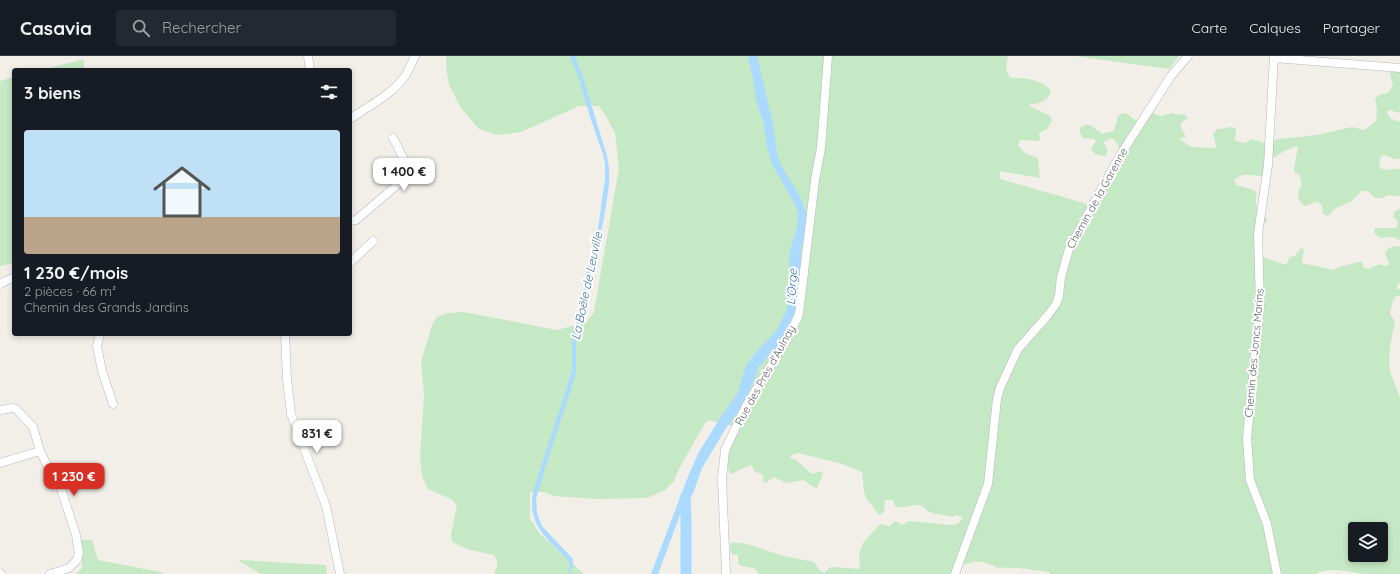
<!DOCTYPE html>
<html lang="fr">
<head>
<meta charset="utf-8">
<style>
  :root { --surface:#171b24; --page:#242831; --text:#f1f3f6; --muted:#9ea1a6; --line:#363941; --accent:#d93025 }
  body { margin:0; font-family:Quicksand,sans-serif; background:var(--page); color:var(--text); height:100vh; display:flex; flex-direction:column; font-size:15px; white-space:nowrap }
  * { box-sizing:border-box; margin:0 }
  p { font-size:13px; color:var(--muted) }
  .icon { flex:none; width:22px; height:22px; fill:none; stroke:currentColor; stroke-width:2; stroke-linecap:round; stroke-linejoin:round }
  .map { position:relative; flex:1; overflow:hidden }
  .panel { position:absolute; left:12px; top:12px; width:340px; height:268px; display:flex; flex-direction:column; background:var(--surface); border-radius:4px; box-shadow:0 2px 6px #0003 }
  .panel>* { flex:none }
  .buttons { position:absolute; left:1348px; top:466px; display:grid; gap:8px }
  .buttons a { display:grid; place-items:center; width:40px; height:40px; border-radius:4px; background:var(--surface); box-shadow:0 2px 6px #0003; font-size:20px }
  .price { position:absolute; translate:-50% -34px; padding:0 9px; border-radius:8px; background:#fff; color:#222; font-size:13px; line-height:26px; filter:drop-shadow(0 1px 2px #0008) }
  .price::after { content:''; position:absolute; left:50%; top:24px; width:12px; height:9px; margin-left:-6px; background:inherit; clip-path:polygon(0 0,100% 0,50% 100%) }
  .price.active { background:var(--accent); color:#fff }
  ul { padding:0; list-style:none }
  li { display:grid; align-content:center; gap:8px; height:212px; padding:0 12px }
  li+li { border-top:1px solid var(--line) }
  li span { display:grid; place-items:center; height:124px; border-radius:4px; color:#555 }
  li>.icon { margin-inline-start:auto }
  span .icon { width:72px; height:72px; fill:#fffc; stroke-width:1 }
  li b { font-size:17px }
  h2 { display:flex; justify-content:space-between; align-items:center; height:48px; padding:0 12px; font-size:17px }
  header { display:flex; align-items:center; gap:24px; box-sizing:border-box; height:56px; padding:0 20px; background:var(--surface); border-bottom:1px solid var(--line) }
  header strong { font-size:19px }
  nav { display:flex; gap:22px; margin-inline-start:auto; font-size:14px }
  .search { width:280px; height:36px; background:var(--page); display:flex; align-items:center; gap:10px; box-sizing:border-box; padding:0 14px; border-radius:4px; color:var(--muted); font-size:15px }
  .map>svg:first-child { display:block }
</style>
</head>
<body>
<header>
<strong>Casavia</strong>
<div class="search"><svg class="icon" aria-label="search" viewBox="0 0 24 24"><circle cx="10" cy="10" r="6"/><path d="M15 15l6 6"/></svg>Rechercher</div>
<nav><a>Carte</a><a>Calques</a><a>Partager</a></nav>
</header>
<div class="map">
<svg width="1400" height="518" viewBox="0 0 1400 518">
  <rect width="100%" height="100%" fill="#f1efe8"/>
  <g fill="#c5e8c5" fill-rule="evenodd">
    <path d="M446,0h562l-2,13 4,9c11,-1 36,2 41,14 -4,11 -13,11 -23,13l22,11 2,4 -5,9 -8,4 1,8 -20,-1 -2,5 8,9 12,4 2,20 -40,-7v8l87,25 17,-16 13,-31 2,-11 -5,-7 -3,-1 -8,4c3,5 6,8 3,14 -7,0 -11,-1 -15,-7l5,-8 -2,-2 -11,-1 -3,-5v-5l6,-4 4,1 12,9 12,-3 4,-15 4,-3 5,1 12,9 10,-12c15,7 7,6 24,2l3,2 8,-1 4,4 -7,5v5l4,7v2l-6,2 5,3 7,5 24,1 1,-3 -3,-11 4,-5c6,0 10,-2 16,-2l3,3 -1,10 4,2 8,1 4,-4 14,4 -1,30 -2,3c-11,0 -20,-4 -28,4l3,5 19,6c1,6 -1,10 0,13 0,5 9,10 11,17l-3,3h-5l-2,31 29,10 4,-8 5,-1 6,-8 3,1c0,5 -3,9 -2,14l32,7 2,-2 22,-6h4l2,6 5,1 10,-5 7,2 3,-2 -4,-11c3,-6 9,-8 15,-6v35l-3,3v4h3v7h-4l-3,4 -3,14 5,8c-3,14 -9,38 -4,52 3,8 6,16 9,24v176c-12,0 -24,0 -35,0 -14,-2 -38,-8 -50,0h-265l-1,-2c-17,-2 -35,-6 -52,-4 -4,-4 -17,-7 -23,-6 -6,1 -10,3 -17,3l-5,9h-193l-5,-6 -13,-2 -3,-3v-8l-6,-1 -2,-5 1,-6c15,-2 32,7 46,11 12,3 25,6 37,8l6,9 4,2 7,-6 29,2 -1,-15 4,-11 17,-19 9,2 7,-5 6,4 7,-4 43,4 5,-1 6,-6 -3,-2 -4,-1 -4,2c-8,-3 -15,-2 -22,-5 -4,-2 -6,-6 -11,-7 -8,-1 -17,5 -24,1l-2,-6h-8l-1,12 -5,3 -7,-10 -6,-6 -2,-8 -2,-19 -19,-8 -45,-11 -7,2 -1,3 6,2 16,14 9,-3 2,3 -6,14 -4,-1 -9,-7 -18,3 -12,-6 -9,6 -2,-3v-5l-9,-4 -1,-4 -2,-2c-8,2 -13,7 -21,9 -6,-12 3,-34 7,-47l-28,-7 -4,3 -26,46 -5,12 -9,9 -18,8 -52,1 -40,-3 -11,-4h-14v27l10,15 44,40h-90c4,-8 5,-11 0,-19l-27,-6 -15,-7 -1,-8 6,-28 -4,-6 -25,-11 -6,-13 -2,-20 4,-61 -3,-33 11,-37 5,-8 10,-4 17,-1 93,18 30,-8 7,-10 25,-144 -4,-35 -9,-17 -7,-10h-20l-58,26 -24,3 -18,-6 -18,-21 -12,-23 -3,-19zM1355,473h26v26h-26z"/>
    <path d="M1075,0h104l-10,13z"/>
    <path d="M84,3v11h-43z"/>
    <path d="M1400,12v45l-11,-3 -2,3c3,6 6,8 13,8v38h-5l-11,-4 -3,1c-7,21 9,11 19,13v27l-12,-1 -6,3h-7l-7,-7h-6c-4,3 -8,8 -12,11 -11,6 -13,2 -22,14l-5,-2 -1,-8 -4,-5 -13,5c-8,-6 -9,-13 -3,-21l-3,-11 -4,-1 -1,-4 4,-22 -3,-1 -16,8 -3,3h-3l-2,-6 2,-10 5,-2 39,-4 35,-8 12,3 12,-9 1,-11 -2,-11 4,-4 9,-2 5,-8 -3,-12 3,-4z"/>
    <path d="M14,21v186l-14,3v-185z"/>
    <path d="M1400,153v32c-10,-11 -18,4 -26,-9l1,-4h21l2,-4 -1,-4 -4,-3 2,-6z"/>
    <path d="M80,484h12l6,20 63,12v2h-85l6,-6v-10l-6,-5 -2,-5 2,-6z"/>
    <path d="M238,504l88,5 1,9h-66z"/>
  </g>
  <g fill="#aadaff">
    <path d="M570,0h5l9,25 23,75 2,12v17l-5,33 -12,50 -7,38 -9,30v37l-32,99 -8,27 1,14 5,13 31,33v9l-4,-4v-3c-21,-22 -42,-35 -36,-69l39,-121v-35l8,-26 7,-38 11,-43 7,-50v-15l-2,-10 -13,-37 -11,-39z"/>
    <path d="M748,0h9l16,68 4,29 5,14 19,31 7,21 -3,16 -4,11v16l-5,50 -11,25 -26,30 -14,35 -17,23 -26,43 -8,23 -7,15 -7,9 -22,59h-7l38,-100 10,-22 21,-34 18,-25 7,-26 13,-17 20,-21 9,-20 3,-11 -1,-42 3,-13 5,-14 1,-16 -3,-8 -23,-41 -5,-18 -3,-21 -8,-25 -3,-21z"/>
  </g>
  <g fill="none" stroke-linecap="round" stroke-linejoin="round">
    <path stroke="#aadaff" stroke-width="2" d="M569,518l2,-10"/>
    <path stroke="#aadaff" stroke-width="11" d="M685,442l1,19v57"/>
    <g stroke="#b5b8bc" stroke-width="9">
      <g id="minor">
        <path d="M308,0l2,14"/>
        <path d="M1274,0l-6,109 -10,69 2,71 -13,133 3,42 17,44 10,50"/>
        <path d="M1274,2l126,10"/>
        <path d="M350,63c18,-13 42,-24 55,-43 4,-6 7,-13 10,-20"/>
        <path d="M350,165l6,-1 55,-47 -18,-35"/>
        <path d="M350,207l23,-22"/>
        <path d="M0,228l14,-7"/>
        <path d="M100,278l-3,12 5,25 11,33"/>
        <path d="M285,278l2,45 4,35 35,92 14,68"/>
        <path d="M0,354l13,-2 3,1 17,18 7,24 9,18 10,14 17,52 3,18 -2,7 -8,8 -19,6"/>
        <path d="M0,407l40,-12"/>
        <path d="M0,517l1,1"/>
        <path d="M726,518l-4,-95 3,-29 21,-44 44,-72 9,-20 16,-134 6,-32 7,-92"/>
        <path d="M955,518l33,-90 9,-85 3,-11 18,-39 30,-34 8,-11 3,-8 2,-19 8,-28 50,-92 52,-81 17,-20"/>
      </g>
    </g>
    <use href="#minor" stroke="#fff" stroke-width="8"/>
  </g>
  <g text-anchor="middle" stroke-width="4" stroke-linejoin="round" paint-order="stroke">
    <g font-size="11" fill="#5f6368" stroke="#fff">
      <text transform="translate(1097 142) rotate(-61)" y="4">Chemin de la Garenne</text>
      <text transform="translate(1254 297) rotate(-85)" y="4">Chemin des Joncs Marins</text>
      <text transform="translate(765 319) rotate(-61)" y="4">Rue des Prés d'Aulnay</text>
    </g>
    <g font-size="12" font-style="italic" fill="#4174aa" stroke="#fff">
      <text transform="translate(587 230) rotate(-78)" y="4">La Boële de Leuville</text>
      <text transform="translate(792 231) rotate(-87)" y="4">L'Orge</text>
    </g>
  </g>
</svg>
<div class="buttons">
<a><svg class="icon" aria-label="layers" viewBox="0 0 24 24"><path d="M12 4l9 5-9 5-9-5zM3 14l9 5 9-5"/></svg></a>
</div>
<b class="price" style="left:404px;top:136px">1 400 €</b>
<b class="price" style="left:317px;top:398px">831 €</b>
<b class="price active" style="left:74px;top:441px">1 230 €</b>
<section class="panel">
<h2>3 biens<svg class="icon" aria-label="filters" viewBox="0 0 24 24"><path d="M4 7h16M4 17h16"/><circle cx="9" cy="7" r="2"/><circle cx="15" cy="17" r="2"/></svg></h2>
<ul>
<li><span style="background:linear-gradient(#bfe0f5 70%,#b9a48a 0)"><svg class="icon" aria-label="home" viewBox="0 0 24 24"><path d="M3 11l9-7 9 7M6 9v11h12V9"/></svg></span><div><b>1 230 €/mois</b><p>2 pièces · 66 m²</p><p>Chemin des Grands Jardins</p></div></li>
</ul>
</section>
</div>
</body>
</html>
